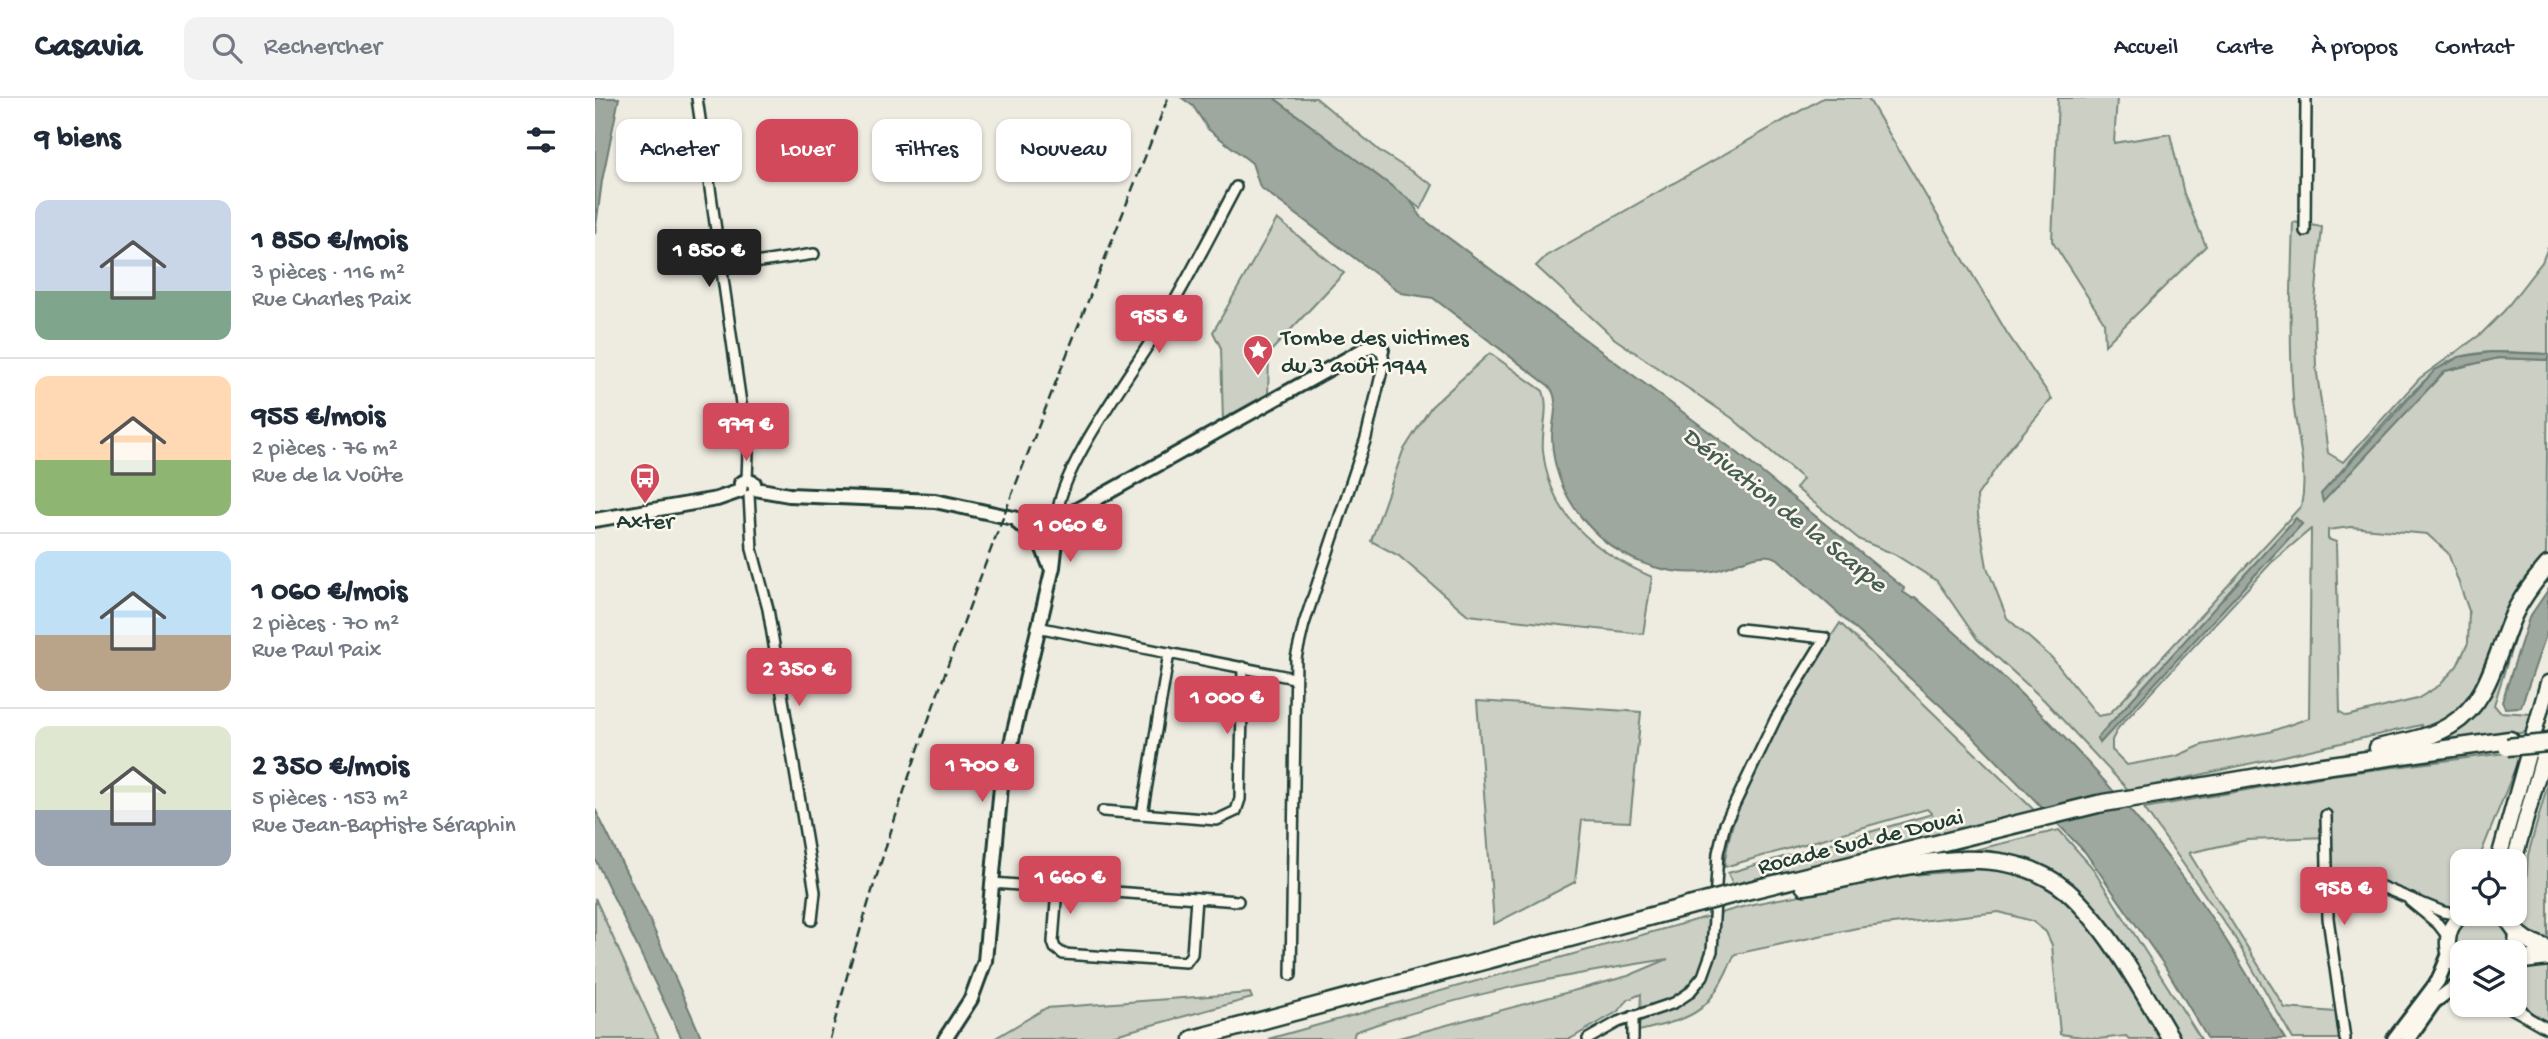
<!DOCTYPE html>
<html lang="fr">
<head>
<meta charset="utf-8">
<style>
  :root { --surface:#fff; --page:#f2f2f3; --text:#1f2937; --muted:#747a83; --line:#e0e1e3; --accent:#d1495b }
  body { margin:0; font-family:"Gochi Hand",sans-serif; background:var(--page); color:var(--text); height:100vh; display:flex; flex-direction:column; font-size:26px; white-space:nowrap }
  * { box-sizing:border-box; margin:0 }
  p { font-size:23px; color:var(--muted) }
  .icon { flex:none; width:38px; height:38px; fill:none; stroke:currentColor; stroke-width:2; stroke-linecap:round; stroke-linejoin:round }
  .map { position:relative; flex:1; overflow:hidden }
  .drawer { display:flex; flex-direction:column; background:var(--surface); width:595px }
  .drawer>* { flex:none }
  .top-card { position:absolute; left:21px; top:21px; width:665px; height:63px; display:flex; gap:14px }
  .buttons { position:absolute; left:1855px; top:751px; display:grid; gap:14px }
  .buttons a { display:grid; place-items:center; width:77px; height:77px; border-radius:14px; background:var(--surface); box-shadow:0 2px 5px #0004; font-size:35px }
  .price { position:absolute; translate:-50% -60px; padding:0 16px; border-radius:7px; background:var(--accent); color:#fff; font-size:23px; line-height:46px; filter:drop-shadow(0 2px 4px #0008) }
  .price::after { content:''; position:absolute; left:50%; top:42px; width:21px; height:16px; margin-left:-10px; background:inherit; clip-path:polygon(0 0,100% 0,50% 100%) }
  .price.current { background:#222; color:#fff }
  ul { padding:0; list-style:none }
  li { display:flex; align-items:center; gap:21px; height:175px; padding:0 35px }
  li+li { border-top:2px solid var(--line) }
  li span { display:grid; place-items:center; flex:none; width:196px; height:140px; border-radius:14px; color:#555 }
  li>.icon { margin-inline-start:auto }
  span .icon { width:84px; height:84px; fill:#fffc; stroke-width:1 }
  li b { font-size:30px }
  h2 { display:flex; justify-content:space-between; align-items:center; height:84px; padding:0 35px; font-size:30px }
  .pill { padding:0 24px; border-radius:14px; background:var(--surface); box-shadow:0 2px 5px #0004; font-size:24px; line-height:63px }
  .pill.current { background:var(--accent); color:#fff }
  header { display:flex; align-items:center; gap:42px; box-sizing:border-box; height:98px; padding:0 35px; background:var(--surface); border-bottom:2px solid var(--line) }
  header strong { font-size:33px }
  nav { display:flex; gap:38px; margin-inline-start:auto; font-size:24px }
  .search { width:490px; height:63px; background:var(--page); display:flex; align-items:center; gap:18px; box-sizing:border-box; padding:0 24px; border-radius:14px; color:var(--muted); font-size:26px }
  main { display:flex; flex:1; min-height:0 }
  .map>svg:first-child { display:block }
</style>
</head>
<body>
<header>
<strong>Casavia</strong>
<div class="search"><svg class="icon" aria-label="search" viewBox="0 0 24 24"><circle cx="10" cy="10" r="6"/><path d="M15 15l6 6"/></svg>Rechercher</div>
<nav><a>Accueil</a><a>Carte</a><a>À propos</a><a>Contact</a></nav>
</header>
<main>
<section class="drawer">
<h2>9 biens<svg class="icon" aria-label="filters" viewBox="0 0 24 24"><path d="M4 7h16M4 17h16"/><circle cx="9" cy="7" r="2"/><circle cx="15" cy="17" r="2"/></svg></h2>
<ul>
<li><span style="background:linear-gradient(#c9d6e8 65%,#7fa58c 0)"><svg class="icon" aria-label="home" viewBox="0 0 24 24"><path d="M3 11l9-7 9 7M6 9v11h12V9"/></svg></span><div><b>1 850 €/mois</b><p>3 pièces · 116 m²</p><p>Rue Charles Paix</p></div></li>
<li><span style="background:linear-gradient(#ffd9b3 60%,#8fb573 0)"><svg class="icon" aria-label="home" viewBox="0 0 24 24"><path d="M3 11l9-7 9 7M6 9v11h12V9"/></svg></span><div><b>955 €/mois</b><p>2 pièces · 76 m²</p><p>Rue de la Voûte</p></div></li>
<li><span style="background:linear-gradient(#bfe0f5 60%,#b9a48a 0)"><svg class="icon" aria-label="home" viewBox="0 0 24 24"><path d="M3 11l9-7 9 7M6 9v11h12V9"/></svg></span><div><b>1 060 €/mois</b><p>2 pièces · 70 m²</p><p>Rue Paul Paix</p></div></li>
<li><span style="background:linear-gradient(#dfe7d0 60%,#9aa5b1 0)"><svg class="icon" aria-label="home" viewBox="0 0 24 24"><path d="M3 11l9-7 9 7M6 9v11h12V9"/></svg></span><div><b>2 350 €/mois</b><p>5 pièces · 153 m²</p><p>Rue Jean-Baptiste Séraphin</p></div></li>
</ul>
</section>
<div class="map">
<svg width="1953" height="941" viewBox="0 0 1953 941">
  <rect width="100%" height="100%" fill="#eeece1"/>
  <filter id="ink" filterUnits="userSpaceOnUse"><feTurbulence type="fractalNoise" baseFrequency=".0143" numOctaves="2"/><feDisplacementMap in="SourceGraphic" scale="14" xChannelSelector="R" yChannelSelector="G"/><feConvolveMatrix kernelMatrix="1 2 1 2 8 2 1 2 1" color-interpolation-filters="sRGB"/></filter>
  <g filter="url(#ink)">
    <g fill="#cbcfc4" stroke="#75867c" stroke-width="2" fill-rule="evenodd">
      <path d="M679,0h42l65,54 52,33 -12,24z"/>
      <path d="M1228,0h45l139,235 45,66 -42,49 -33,48 1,19 9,52 20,51 45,40 46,58 11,-2 13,-13 179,-195c8,-35 -5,-71 -8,-107 -4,-59 -2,-118 0,-177l29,5 -8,85 2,54 12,87 15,9 77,-84 61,-44 23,-23 38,-49 6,-15v107c-30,-1 -62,-6 -91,4 -31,9 -109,107 -136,136l124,-123 53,-13 50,2 -2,194 -42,63 -33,79 -13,15 -36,21 -1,-7 -292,66 -85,-91 -67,-61 -40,-58 -43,-27 -34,-14 -64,-52 7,-9 -71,-61 -117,-79 -79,-73 10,-10zM1700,421l7,5 -202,218 -3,-4zM1756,429l76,7 21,19 21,58 -1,32 -11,23 -17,19 -23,14 -70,17 -7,-4 -4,-170 -8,-3v-9zM1716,431l-2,189 -40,14 -67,13 -25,11 -50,9 -15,-15v-10l6,-12 153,-165z"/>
      <path d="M1463,0h59l-3,45 56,-9 14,60 22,52 -101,99 -1,-23 -52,-81z"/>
      <path d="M682,121l67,54 -75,80 -1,45 -45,25 -2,-75 -8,-16z"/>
      <path d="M895,255l53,38c7,18 -2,39 0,59 6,66 52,102 109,127l-9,57 -175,-19 -69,-59 -28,-15 32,-90 28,-44z"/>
      <path d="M1953,472v12l-5,2 -22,34 -27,87 6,7 31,2 -4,18 -127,18 58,-23z"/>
      <path d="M1245,525l195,188 -301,77 -6,-15 204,-59 -5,-5 -203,58c11,-90 68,-170 116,-244z"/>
      <path d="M882,603l164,11 -11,110 -48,-2 -7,62 -81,42z"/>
      <path d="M1927,653l-44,110h-16v35l-6,12 -11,-1 -76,-30 -38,-1 -3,-39 -81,3 -58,13 96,155 51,4 5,27h-48l-58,-101 -91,-130 188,-33z"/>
      <path d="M1953,685v160l-19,-4 -15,-25 2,-36 10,7 2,-30z"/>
      <path d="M1464,732l32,36 110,173h-72l-3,-3 -28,3 -38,-5 -8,-89 -6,-13 -14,-11 -33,-9 -142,16 -122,26c-27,58 -33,62 -96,77l2,-37 -12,5 -12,13 -47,27h-175l233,-63 40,-17c-108,17 -209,35 -313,73l-2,7h-85l485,-135 146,-28 71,-6 4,-20z"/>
      <path d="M0,800l64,141h-64z"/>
      <path d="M1884,816c25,0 32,16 31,38h-48v10c-12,-19 -7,-43 17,-48z"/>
      <path d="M1953,866v60c-30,-14 -33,-24 -33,-56z"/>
      <path d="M655,895l2,5 -152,41h-106l52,-31z"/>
    </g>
    <g fill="#9fa89f" stroke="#6c7d74" stroke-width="2">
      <path d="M0,0h24l-17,83 -7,53z"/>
      <path d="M587,0h92l136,102 12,18 317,236 165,134 -1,4 9,6 3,-1c98,85 190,175 268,280 38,51 70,107 102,162h-77l-44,-74 -79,-113 -122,-126 -185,-167c-17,-11 -46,9 -65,12 -19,3 -41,1 -59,-4 -56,-17 -101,-69 -102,-130 0,-17 9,-37 -3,-51l-116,-88 -32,-5 -141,-106 -8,-24 -44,-34 -15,-23z"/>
      <path d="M1896,254l57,2v6l-50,-2 -53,13 -122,131 -2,-8 114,-124 24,-13z"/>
      <path d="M1701,420l6,6 -202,219 -3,-5z"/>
      <path d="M1953,492v39l-27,78 -16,1 -3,-6 27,-84z"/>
      <path d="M0,711l52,105 55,125h-20l-87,-180z"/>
    </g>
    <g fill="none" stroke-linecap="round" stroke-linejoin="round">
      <g stroke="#1f3d34" stroke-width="14">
        <g id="street">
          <path d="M102,0l51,354 -1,28"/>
          <path d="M1710,133l1,-133"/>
          <path d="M126,170l93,-14"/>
          <path d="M154,397l3,54 16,60 47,283 -3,28"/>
          <path d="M463,421c-5,-42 78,-152 101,-191 28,-46 52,-94 77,-141"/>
          <path d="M442,529l257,51"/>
          <path d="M508,713l114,9 19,-9 4,-12 3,-132"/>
          <path d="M547,716l27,-161"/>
          <path d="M1731,717l2,103 17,121"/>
          <path d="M397,785l246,18"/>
          <path d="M1732,785l40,-2 76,31 18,3"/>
          <path d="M462,790l-4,54 2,6 8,6 123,8 6,-8 4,-56"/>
          <path d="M1815,803l28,23 10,13"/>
          <path d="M696,877l5,-317 8,-34 62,-186 18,-76 -2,-12"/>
          <path d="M1920,905l11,12"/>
          <path d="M1909,906l44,25"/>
          <path d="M1038,918v23"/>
          <path d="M993,941l30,-17 56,-19 15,-10 14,-17 9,-25 6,-98 7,-29 51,-106 49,-80 -85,-9"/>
        </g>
      </g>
      <g stroke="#1f3d34" stroke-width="18">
        <g id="secondary">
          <path d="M160,391l34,6 146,6 115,25 7,7 -4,34 -52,219 -16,175 -14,38 -26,40"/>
          <path d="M145,393l1,-8 6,-3 7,3 1,6"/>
          <path d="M0,422l122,-21 23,-8"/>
          <path d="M424,426l20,15 11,27"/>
          <path d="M453,428l322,-180 5,-1 7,5"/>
          <path d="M1799,941l44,-58 11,-27"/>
          <path d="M1813,941l26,-37 28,-21"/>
        </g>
      </g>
      <g stroke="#1f3d34" stroke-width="19">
        <g id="primary">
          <path d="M1903,763l50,-178"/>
          <path d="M1919,763l34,-121"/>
          <path d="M1908,816l14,19 -2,24"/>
          <path d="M1867,873c-19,-16 -19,-42 1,-57"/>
        </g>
      </g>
      <g stroke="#1f3d34" stroke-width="21">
        <g id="highway">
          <path d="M1783,650c25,-6 51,-9 73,-23 39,-24 45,-72 63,-111 9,-19 21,-34 34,-49"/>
          <path d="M1209,788c80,-12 192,-55 263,5 41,36 76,101 104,148"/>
          <path d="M1143,795l360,-89 219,-37 193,-27"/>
          <path d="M1922,835l11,8 20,8"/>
          <path d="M1920,863l33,-4"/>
          <path d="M598,941l496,-133"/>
        </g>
      </g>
      <use href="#street" stroke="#fbf7ec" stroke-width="9"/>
      <use href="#secondary" stroke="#fbf7ec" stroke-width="12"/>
      <use href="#primary" stroke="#fbf7ec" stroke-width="14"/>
      <use href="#highway" stroke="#fbf7ec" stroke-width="16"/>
      <path stroke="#1f3d34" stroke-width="2.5" stroke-dasharray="10 5" stroke-linecap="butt" d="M235,941c84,-323 218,-631 338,-941"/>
      <g stroke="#1f3d34" stroke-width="21" stroke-linecap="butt">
        <g id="highway-bridge">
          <path d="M1912,649l41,-4"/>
          <path d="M1094,808l49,-13"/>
        </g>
      </g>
      <use href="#highway-bridge" stroke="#fbf7ec" stroke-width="16"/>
    </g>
  </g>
  <defs>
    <g id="sight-pin" transform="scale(1.575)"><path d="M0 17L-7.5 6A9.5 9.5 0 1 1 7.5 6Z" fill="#d1495b" stroke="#fbf7ec"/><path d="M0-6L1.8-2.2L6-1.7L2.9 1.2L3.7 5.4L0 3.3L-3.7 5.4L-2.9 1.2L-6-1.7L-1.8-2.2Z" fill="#fff"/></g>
    <g id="bus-pin" transform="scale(1.575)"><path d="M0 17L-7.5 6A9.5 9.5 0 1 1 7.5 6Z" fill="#d1495b" stroke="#fbf7ec"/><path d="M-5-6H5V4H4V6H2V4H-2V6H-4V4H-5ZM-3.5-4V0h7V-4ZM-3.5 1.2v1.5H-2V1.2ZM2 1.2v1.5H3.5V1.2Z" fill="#fff"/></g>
  </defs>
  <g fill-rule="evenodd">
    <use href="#sight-pin" x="663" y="252"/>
    <use href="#bus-pin" x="50" y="380"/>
  </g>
  <g text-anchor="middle" stroke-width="5" stroke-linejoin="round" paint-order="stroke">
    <g font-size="24" fill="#1f3d34" stroke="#fbf7ec" text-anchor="start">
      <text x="686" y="246">Tombe des victimes<tspan x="686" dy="28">du 3 août 1944</tspan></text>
      <text x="50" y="430" text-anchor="middle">Axter</text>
    </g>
    <g font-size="24" fill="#1f3d34" stroke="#fbf7ec">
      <text transform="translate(1265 742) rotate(-14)" y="8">Rocade Sud de Douai</text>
    </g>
    <g font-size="26" font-style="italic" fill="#455d54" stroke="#fbf7ec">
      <text transform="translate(1191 410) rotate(38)" y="9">Dérivation de la Scarpe</text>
    </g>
  </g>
</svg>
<div class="buttons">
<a><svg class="icon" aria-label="locate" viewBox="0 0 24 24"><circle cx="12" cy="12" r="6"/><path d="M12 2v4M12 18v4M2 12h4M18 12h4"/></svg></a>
<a><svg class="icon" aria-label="layers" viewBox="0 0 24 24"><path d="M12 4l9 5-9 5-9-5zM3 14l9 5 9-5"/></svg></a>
</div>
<b class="price current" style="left:114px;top:191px">1 850 €</b>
<b class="price" style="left:564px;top:257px">955 €</b>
<b class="price" style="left:151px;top:365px">979 €</b>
<b class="price" style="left:475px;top:466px">1 060 €</b>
<b class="price" style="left:204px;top:610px">2 350 €</b>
<b class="price" style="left:632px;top:638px">1 000 €</b>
<b class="price" style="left:387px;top:706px">1 700 €</b>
<b class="price" style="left:475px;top:818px">1 660 €</b>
<b class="price" style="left:1749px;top:829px">958 €</b>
<div class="top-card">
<a class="pill">Acheter</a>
<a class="pill current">Louer</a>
<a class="pill">Filtres</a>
<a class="pill">Nouveau</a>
</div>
</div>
</main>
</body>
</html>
